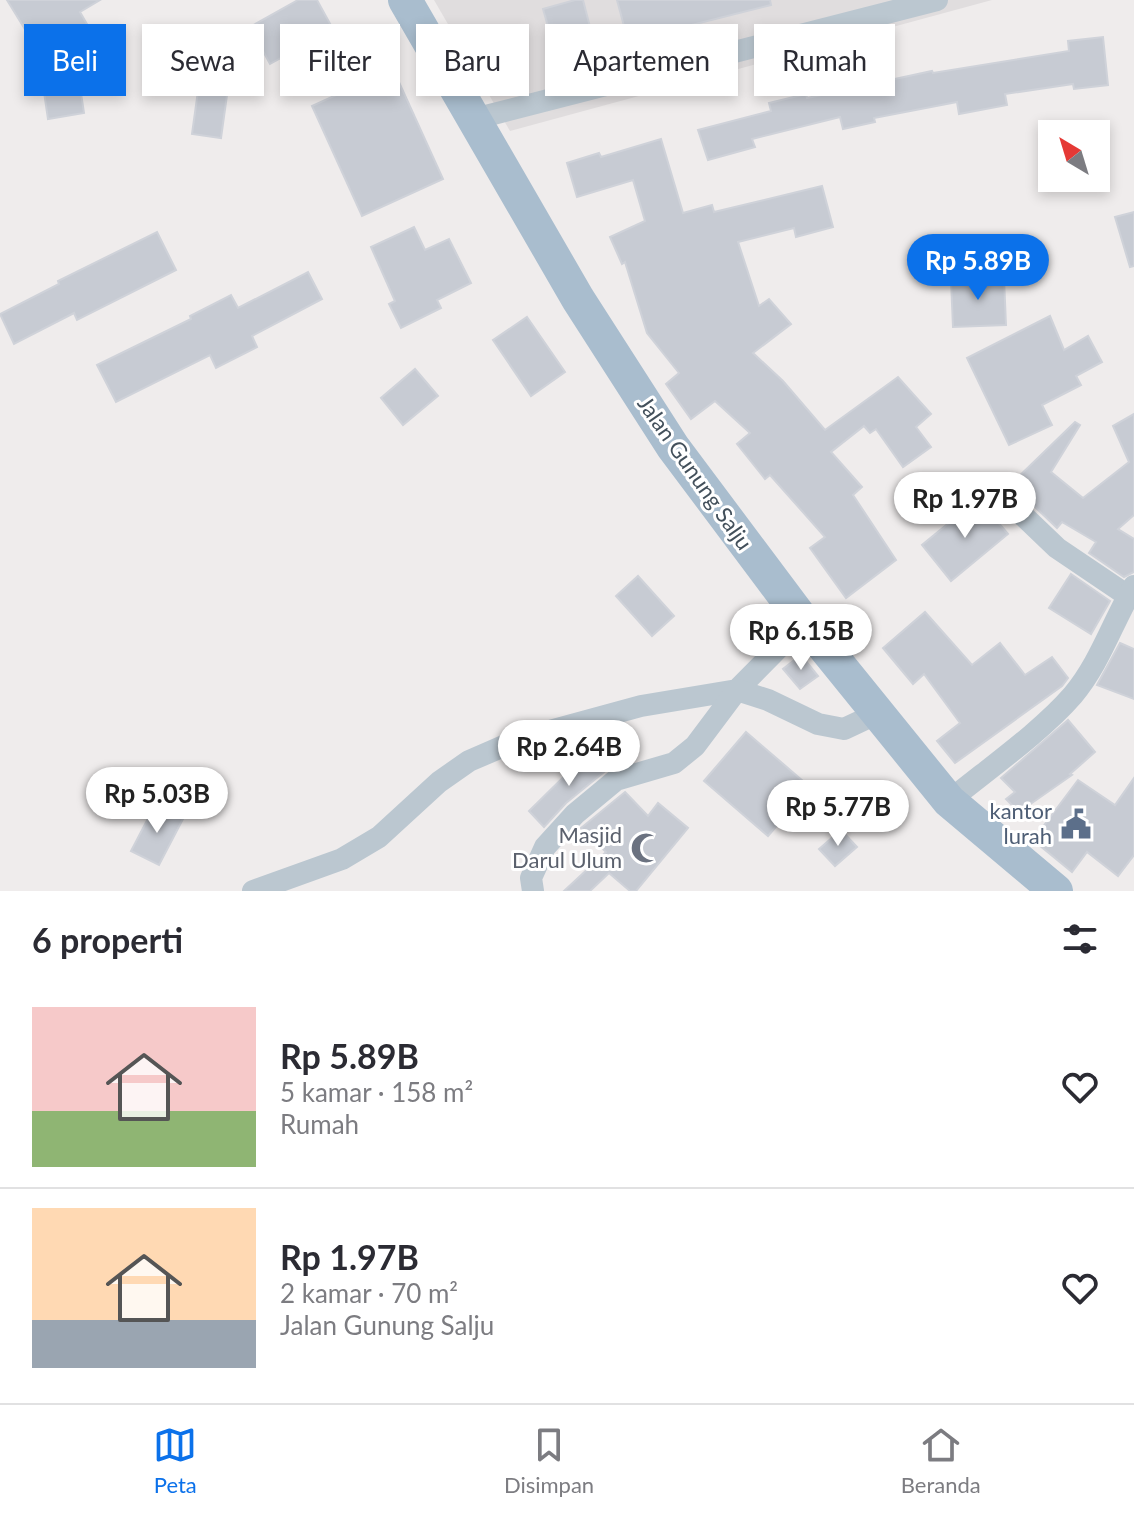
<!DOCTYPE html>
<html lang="id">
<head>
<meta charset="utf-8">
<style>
  :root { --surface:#fff; --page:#f2f2f3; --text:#2b2b33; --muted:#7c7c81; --line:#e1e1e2; --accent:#0b71ea }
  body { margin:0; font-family:Lato,sans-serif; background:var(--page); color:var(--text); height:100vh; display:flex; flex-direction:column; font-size:30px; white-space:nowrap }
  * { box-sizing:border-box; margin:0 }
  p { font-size:26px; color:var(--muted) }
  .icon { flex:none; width:44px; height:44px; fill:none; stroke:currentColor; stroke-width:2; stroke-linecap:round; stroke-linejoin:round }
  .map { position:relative; height:891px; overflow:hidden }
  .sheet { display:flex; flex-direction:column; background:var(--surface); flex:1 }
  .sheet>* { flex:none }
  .hud { position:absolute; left:24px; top:24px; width:1086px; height:72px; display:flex; gap:16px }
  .needle { width:52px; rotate:322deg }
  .fabs { position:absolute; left:1038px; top:120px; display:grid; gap:16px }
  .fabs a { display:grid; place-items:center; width:72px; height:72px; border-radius:0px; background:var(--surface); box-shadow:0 4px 12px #0003; font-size:40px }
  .price { position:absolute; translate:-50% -68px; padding:0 18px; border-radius:28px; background:#fff; color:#222; font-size:26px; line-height:52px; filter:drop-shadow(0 2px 4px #0008) }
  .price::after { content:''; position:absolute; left:50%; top:48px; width:24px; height:18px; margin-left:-12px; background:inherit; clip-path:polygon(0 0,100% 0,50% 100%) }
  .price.selected { background:var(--accent); color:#fff }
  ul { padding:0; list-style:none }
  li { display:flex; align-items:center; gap:24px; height:200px; padding:0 32px }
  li+li { border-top:2px solid var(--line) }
  li span { display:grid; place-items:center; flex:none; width:224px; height:160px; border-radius:0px; color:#555 }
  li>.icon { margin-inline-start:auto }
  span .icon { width:96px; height:96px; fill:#fffc; stroke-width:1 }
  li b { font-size:34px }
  h2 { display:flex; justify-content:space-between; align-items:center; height:96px; padding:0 32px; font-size:34px }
  .tag { padding:0 28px; border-radius:0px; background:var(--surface); box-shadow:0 4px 12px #0003; font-size:28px; line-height:72px }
  .tag.selected { background:var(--accent); color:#fff }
  .tabs { display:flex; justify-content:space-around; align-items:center; height:112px; border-top:2px solid var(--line); background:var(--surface); font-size:22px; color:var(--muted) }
  .tabs a { display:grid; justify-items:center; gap:4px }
  .tabs .selected { color:var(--accent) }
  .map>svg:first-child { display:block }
</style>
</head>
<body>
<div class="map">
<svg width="1134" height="891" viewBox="0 0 1134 891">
  <rect width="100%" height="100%" fill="#efecec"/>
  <path fill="#e0ddde" d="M434,0h558l-482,131z"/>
  <g fill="#c7cbd3" stroke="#cfd2d9" stroke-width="2">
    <path d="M7,0h93l-20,12 23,40 -26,15 7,46 -36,6 -4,-27 13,-2 -26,-44 3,-2z"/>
    <path d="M298,0h19l16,29 -63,35 -20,-37z"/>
    <path d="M575,0h8l13,50 -38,11 -15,-52z"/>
    <path d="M617,0h153l1,5 -143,36z"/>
    <path d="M1103,37l5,48 -34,4 -1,-5 -68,10 2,11 -48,9 -2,-12 -83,16 1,4 -32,7 -3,-12 -88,22 3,8 -47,13 -10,-30 73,-19 -2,-8 37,-9 1,4 125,-27 1,2 136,-22 -1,-10z"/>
    <path d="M393,69l50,110 -81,37 -50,-110z"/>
    <path d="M198,91l29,4 -6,43 -29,-4z"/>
    <path d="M661,139l22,74 29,-8 2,7 108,-26 11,41 -37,10 -2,-9 -56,14 21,64 10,-7 22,25 -38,29 30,28 42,49 73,-53 33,37 -15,13 15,20 -28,20 -27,-38 -6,4 -6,-7 -33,26 31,35 -9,8 43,65 -50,38 -36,-50 15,-11 -55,-62 -5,4 -28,-35 13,-11 -35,-32 -24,18 -25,-35 13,-11 -32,-40 -22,-71 -3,2 -12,-27 35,-16 -12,-41 -56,17 -10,-34 32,-10 2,4z"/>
    <path d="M1134,212v54l-4,1 -15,-50z"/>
    <path d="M414,227l11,23 24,-11 22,44 -34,17 4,8 -40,20 -12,-24 6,-3 -24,-54z"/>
    <path d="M157,232l19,38 -99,50 -3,-7 -60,31 -14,-30 59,-30 -1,-3z"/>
    <path d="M308,272l14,27 -70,37 5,11 -41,21 -6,-13 -94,47 -19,-37 94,-46 -1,-3 41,-21 7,13z"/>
    <path d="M1004,278l2,47 -53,2 -2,-47z"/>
    <path d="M1050,316l14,34 24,-14 14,26 -26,14 5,9 -39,20 10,20 -43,20 -42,-87z"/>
    <path d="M527,317l38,55 -34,24 -38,-56z"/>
    <path d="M415,369l23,27 -35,29 -22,-27z"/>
    <path d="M1134,414v101l-16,14 16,10v33l-10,5 -35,-24 7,-11 -34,-20 -5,6 -46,-44 64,-62 5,3 -29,47 32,26 46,-36 -16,-36z"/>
    <path d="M978,499l30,35 -57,47 -29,-36z"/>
    <path d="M1071,574l39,27 -19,33 -42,-26z"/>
    <path d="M638,576l36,40 -22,20 -36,-40z"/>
    <path d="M925,612l47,53 28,-22 25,32 27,-18 16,21 -6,8 -107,77 -18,-22 23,-18 -36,-49 -11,10 -30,-36z"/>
    <path d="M1120,643l14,6v50l-37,-14z"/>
    <path d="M801,655l17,21 -18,13 -17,-20z"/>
    <path d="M1068,720l27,32 -25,22 2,1 -53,37 -13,-13 9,-7 -14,-14z"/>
    <path d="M746,732l64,55 -42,49 -64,-55z"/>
    <path d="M591,750l18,18 -43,35 -22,24 -15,-16z"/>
    <path d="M1134,778v77l-16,21 -31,-24 -15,20 -39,-32 45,-60 37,25z"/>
    <path d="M625,792l23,24 10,-13 30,25 -52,63h-6l-21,-18 -19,18h-26l42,-39 -25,-24z"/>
    <path d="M155,805l28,14 -24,46 -28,-14z"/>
    <path d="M841,830l16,17 -22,19 -16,-17z"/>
  </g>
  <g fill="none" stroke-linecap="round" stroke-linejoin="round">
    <g stroke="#bbc7d0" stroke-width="22">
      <path d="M474,119l463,-119"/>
      <path d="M1011,504l46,44 71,48"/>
      <path d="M949,801c39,-32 92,-69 124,-106 27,-32 40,-74 61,-109"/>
      <path d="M253,891l89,-32 37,-22 60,-55 30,-21 51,-22 121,-33 96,-16 67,-68"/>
      <path d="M533,891l-2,-13 14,-31 30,-33 41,-34 58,-17 21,-17 42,-56 31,10 50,24 26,5 34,-16"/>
    </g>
    <path stroke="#a9bdce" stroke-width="34" d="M405,0l173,299 95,148 131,175 145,179 107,90"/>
  </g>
  <defs>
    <g id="civic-bare" transform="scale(2.4)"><path d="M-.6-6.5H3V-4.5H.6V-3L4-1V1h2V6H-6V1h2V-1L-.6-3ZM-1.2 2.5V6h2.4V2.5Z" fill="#5c6f8a" stroke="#fff" stroke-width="2.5" paint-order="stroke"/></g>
    <g id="mosque-bare" transform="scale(2.4)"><path d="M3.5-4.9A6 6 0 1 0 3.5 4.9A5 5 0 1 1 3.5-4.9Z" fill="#6b7280" stroke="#fff" stroke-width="2.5" paint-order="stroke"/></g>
  </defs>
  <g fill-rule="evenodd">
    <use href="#civic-bare" x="1076" y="824"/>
    <use href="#mosque-bare" x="646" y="848"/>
  </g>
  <g text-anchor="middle" stroke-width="6" stroke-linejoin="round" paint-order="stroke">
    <g font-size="22" fill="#43505b" stroke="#fff">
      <text transform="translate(695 473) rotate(55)" y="8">Jalan Gunung Salju</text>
    </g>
    <g font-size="22" fill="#4e5e75" stroke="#fff" text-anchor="end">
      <text x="1052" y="819">kantor<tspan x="1052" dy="25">lurah</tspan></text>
    </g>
    <g font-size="22" fill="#5b616d" stroke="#fff" text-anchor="end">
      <text x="622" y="843">Masjid<tspan x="622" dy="25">Darul Ulum</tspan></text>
    </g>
  </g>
</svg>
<div class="fabs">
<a><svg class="needle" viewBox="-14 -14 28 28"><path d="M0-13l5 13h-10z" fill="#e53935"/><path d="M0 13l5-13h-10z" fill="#7c7c81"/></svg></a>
</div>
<b class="price selected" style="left:978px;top:302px">Rp 5.89B</b>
<b class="price" style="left:965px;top:540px">Rp 1.97B</b>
<b class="price" style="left:801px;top:672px">Rp 6.15B</b>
<b class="price" style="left:569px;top:788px">Rp 2.64B</b>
<b class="price" style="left:157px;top:835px">Rp 5.03B</b>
<b class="price" style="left:838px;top:848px">Rp 5.77B</b>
<div class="hud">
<a class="tag selected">Beli</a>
<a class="tag">Sewa</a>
<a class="tag">Filter</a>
<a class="tag">Baru</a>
<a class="tag">Apartemen</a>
<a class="tag">Rumah</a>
</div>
</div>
<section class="sheet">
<h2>6 properti<svg class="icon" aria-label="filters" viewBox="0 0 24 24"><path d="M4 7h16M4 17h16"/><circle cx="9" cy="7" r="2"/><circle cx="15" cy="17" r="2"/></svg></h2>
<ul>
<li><span style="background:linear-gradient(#f6c9c9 65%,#8fb573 0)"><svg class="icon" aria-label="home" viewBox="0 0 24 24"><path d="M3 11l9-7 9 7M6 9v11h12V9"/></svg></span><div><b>Rp 5.89B</b><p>5 kamar · 158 m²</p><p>Rumah</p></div><svg class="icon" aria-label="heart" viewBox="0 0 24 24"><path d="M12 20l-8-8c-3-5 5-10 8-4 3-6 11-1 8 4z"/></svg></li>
<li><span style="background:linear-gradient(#ffd9b3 70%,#9aa5b1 0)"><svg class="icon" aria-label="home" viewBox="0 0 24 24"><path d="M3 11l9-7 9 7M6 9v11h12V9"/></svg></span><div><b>Rp 1.97B</b><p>2 kamar · 70 m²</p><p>Jalan Gunung Salju</p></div><svg class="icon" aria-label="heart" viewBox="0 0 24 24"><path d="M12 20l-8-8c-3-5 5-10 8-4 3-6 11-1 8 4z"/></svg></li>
</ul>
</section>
<nav class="tabs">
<a class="selected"><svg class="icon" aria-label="map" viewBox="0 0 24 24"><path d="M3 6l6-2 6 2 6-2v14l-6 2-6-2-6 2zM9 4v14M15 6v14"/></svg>Peta</a>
<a><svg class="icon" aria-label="saved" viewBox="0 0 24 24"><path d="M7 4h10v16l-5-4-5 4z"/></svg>Disimpan</a>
<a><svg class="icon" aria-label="home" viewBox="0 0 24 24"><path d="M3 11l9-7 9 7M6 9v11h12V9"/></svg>Beranda</a>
</nav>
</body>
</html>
